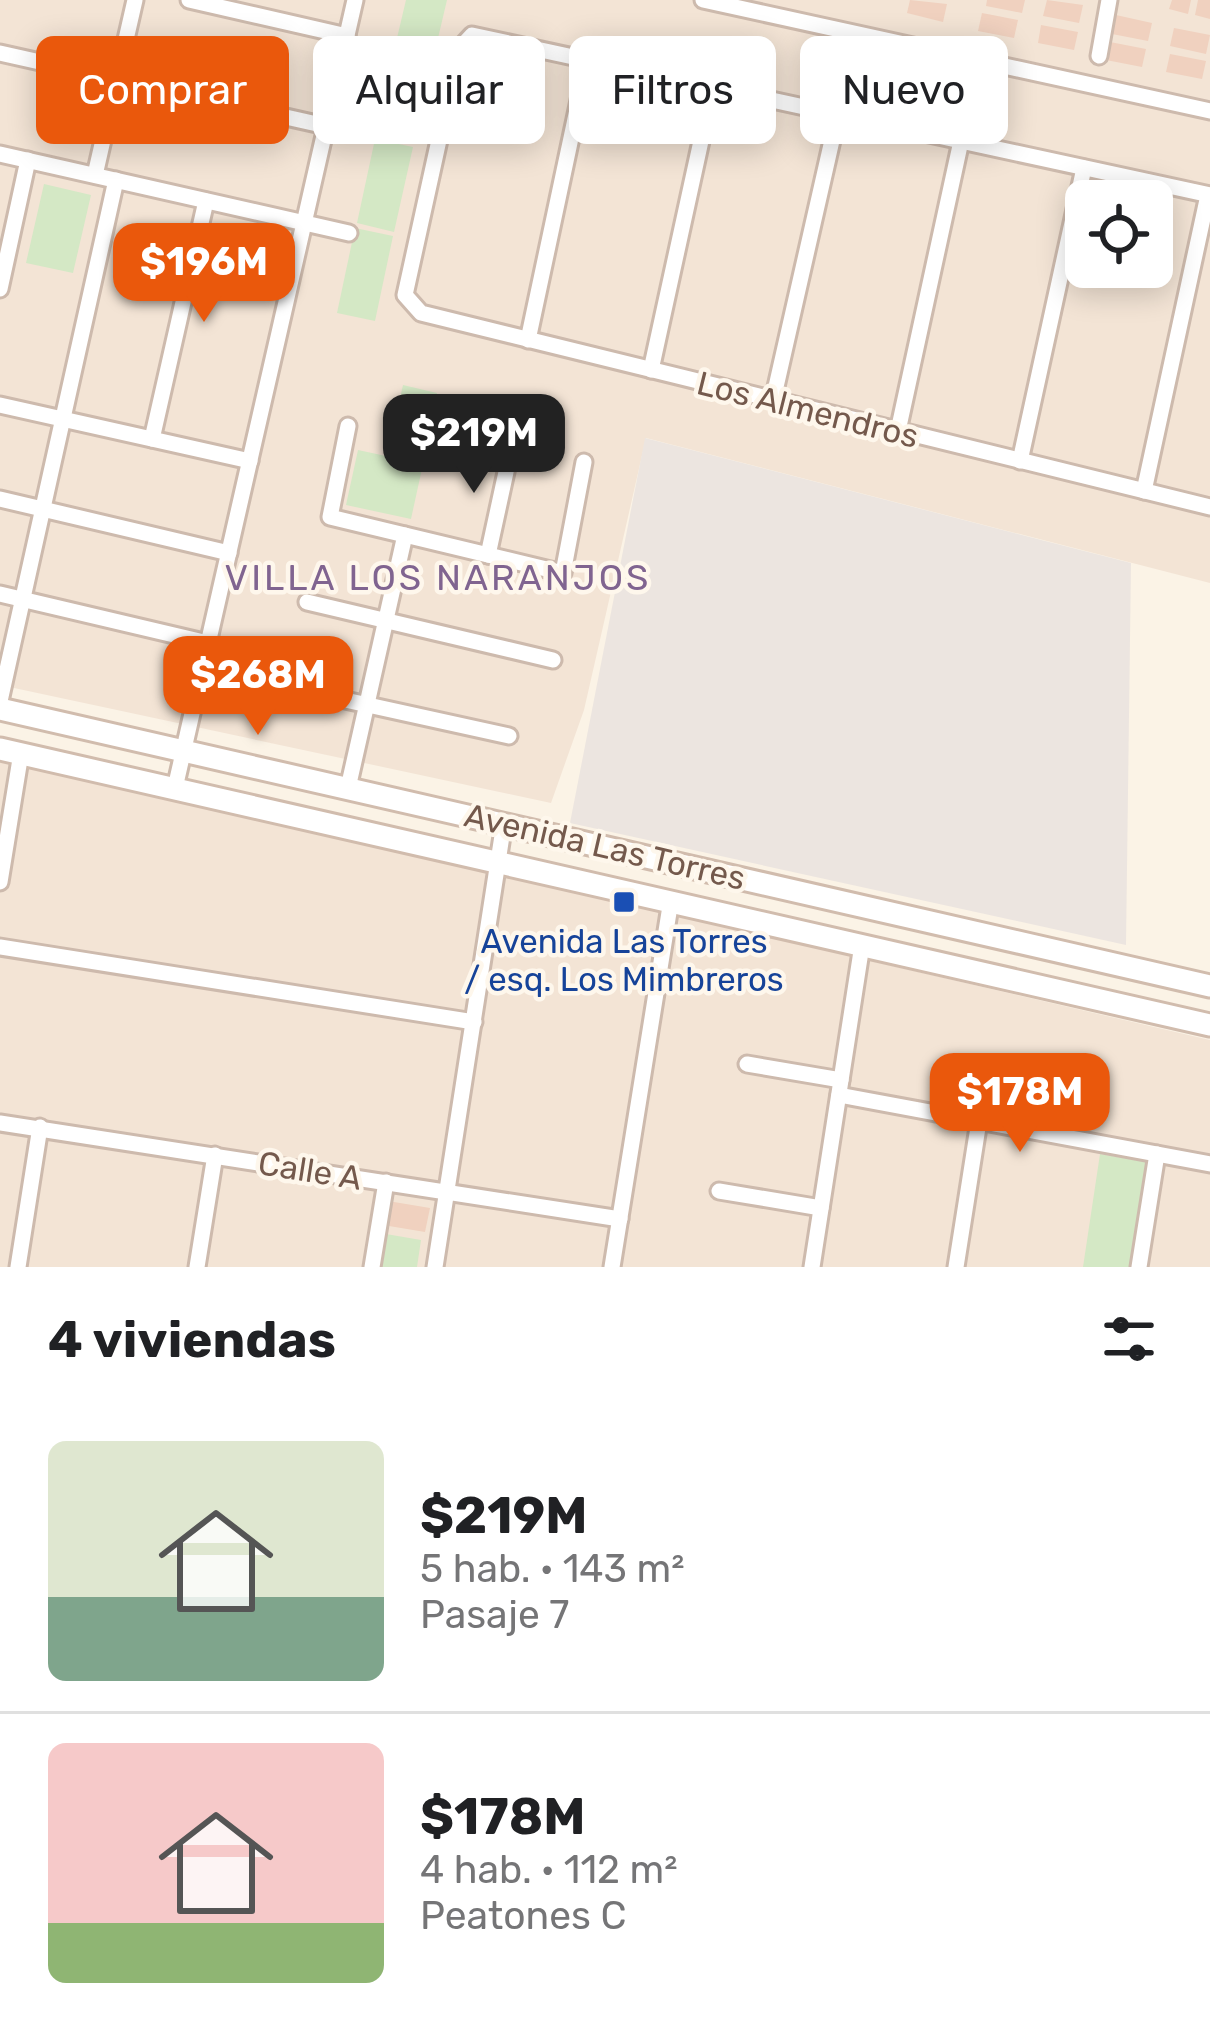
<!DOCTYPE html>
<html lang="es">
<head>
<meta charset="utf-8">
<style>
  :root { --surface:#fff; --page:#f6f6f6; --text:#202124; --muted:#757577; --line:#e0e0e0; --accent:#ea580c }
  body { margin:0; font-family:Rubik,sans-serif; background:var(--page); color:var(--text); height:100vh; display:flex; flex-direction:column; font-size:45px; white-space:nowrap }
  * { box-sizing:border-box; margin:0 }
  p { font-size:39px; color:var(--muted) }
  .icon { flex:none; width:66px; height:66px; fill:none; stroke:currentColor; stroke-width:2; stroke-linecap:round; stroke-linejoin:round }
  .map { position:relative; height:1267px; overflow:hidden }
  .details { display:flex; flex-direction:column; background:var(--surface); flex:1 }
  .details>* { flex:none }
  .hud { position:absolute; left:36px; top:36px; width:1140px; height:108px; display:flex; gap:24px }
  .controls { position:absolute; left:1065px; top:180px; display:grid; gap:24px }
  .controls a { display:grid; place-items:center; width:108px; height:108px; border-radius:18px; background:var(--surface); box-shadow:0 6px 30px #0003; font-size:60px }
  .price { position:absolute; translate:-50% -102px; padding:0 27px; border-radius:24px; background:var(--accent); color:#fff; font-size:39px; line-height:78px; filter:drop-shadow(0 3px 6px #0008) }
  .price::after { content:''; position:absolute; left:50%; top:72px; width:36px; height:27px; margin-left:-18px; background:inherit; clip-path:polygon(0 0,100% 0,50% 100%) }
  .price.active { background:#222; color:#fff }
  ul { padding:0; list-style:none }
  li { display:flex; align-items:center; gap:36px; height:300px; padding:0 48px }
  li+li { border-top:3px solid var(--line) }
  li span { display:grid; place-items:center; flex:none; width:336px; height:240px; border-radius:18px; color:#555 }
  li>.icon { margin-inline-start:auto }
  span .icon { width:144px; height:144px; fill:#fffc; stroke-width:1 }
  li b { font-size:51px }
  h2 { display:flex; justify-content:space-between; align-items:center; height:144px; padding:0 48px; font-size:51px }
  .pill { padding:0 42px; border-radius:18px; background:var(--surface); box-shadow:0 6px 30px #0003; font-size:42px; line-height:108px }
  .pill.active { background:var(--accent); color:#fff }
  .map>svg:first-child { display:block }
</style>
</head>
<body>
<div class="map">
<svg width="1210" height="1267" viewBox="0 0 1210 1267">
  <rect width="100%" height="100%" fill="#fbf3e6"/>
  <g fill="#f3e4d5" fill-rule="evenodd">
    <path d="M0,0h1210v583l-564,-145 -62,272 -33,93 -551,-118zM1086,201h66v66h-66z"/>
    <path d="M0,758l1210,282v227h-1210z"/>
  </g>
  <path fill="#ece5e0" d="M645,438l486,125 -5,382 -556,-122z"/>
  <g fill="#d4e8c5">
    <path d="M406,0h41l-34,144 -39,-9z"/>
    <path d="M375,139l38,8 -19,85 -37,-9z"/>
    <path d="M44,184l47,11 -18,78 -47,-10z"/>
    <path d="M355,228l38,8 -18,85 -38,-8z"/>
    <path d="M403,385l34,8 -15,63 -34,-7z"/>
    <path d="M358,450l65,14 -12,55 -65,-14z"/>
    <path d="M1100,1154l46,8 -17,105h-46z"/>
    <path d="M386,1234l35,6 -4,27h-36z"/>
  </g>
  <g fill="#f0d1bf">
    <path d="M910,0l37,4 -4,18 -36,-9z"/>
    <path d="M987,0h38l-3,13 -36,-7z"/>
    <path d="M1047,0l36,5 -4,18 -36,-7z"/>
    <path d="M1172,0h19l-3,14 -19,-5z"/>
    <path d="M1198,0h12v19l-15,-4z"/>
    <path d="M982,13l36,7 -4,18 -36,-7z"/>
    <path d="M1116,15l36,8 -4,18 -36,-7z"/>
    <path d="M1041,25l37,7 -4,18 -36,-7z"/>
    <path d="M1174,28l36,7 -4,19 -36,-8z"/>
    <path d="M1110,42l36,7 -4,18 -36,-7z"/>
    <path d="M1170,54l36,7 -4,18 -36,-7z"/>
    <path d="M388,1201l42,7 -5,24 -42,-7z"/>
  </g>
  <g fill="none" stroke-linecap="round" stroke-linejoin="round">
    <g stroke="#cdbaad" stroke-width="21">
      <g id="street">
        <path d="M189,0l158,36"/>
        <path d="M703,0l507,111"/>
        <path d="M0,53l326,73"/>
        <path d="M1099,56l10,-56"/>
        <path d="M0,154l349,79"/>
        <path d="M95,175l40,-175"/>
        <path d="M1210,195l-738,-160 -13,14 -54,246 16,18 789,194"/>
        <path d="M0,289l28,-129"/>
        <path d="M528,340l60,-282"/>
        <path d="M651,370l62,-284"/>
        <path d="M773,400l65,-286"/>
        <path d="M0,405l250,56"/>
        <path d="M348,426l-18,91 233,56 21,-111"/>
        <path d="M898,431l63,-290"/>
        <path d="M152,439l54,-238"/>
        <path d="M1020,461l64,-293"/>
        <path d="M1144,491l64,-296"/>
        <path d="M0,499l229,54"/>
        <path d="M488,555l23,-106"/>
        <path d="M0,594l208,49"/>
        <path d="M307,602l246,58"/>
        <path d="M286,687l223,49"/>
        <path d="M0,701l116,-521"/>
        <path d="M175,788l180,-788"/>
        <path d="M348,788l57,-253"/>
        <path d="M0,882l21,-129"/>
        <path d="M0,947l474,75"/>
        <path d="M747,1064l94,16"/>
        <path d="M839,1095l371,69"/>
        <path d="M0,1123l620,96"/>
        <path d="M719,1191l102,17"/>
        <path d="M18,1267l22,-140"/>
        <path d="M197,1267l18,-112"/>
        <path d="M372,1267l14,-85"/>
        <path d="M435,1267l69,-444"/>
        <path d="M612,1267l59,-367"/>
        <path d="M812,1267l50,-322"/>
        <path d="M956,1267l23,-146"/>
        <path d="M1139,1267l18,-113"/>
      </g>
    </g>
    <g stroke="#d1bcad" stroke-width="27">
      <g id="secondary">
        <path d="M0,709l1210,277"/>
        <path d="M0,749l1210,276"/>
      </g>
    </g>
    <use href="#street" stroke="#fff" stroke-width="15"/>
    <use href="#secondary" stroke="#fff" stroke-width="21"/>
  </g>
  <rect fill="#1a4fb4" stroke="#fef7ec" stroke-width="4.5" x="612" y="890" width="24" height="24" rx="6"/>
  <g text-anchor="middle" stroke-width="9" stroke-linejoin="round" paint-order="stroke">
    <g font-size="33" fill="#74594c" stroke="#fef7ec">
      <text transform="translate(808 409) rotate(14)" y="12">Los Almendros</text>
      <text transform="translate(605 846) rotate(13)" y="12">Avenida Las Torres</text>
      <text transform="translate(310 1170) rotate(9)" y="12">Calle A</text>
    </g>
    <g font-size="33" fill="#164399" stroke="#fef7ec">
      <text x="624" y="953">Avenida Las Torres<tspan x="624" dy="38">/ esq. Los Mimbreros</tspan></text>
    </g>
    <g font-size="36" letter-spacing="3" fill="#806490" stroke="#fef7ec">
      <text x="438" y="590">VILLA LOS NARANJOS</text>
    </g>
  </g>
</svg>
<div class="controls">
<a><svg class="icon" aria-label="locate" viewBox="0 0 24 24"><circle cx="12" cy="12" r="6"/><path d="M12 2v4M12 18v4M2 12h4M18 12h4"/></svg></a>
</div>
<b class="price" style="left:204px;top:325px">$196M</b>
<b class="price active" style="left:474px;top:496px">$219M</b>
<b class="price" style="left:258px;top:738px">$268M</b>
<b class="price" style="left:1020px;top:1155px">$178M</b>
<div class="hud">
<a class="pill active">Comprar</a>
<a class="pill">Alquilar</a>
<a class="pill">Filtros</a>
<a class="pill">Nuevo</a>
</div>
</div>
<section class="details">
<h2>4 viviendas<svg class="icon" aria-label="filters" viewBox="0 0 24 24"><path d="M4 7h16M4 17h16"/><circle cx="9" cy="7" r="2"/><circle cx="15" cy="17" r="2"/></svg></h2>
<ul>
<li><span style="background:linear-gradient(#dfe7d0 65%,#7fa58c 0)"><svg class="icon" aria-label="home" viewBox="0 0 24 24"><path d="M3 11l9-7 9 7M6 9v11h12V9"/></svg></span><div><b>$219M</b><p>5 hab. · 143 m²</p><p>Pasaje 7</p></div></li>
<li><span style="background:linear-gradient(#f6c9c9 75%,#8fb573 0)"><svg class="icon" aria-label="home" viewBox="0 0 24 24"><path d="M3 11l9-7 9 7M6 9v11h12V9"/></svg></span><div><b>$178M</b><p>4 hab. · 112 m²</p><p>Peatones C</p></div></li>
</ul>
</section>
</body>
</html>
